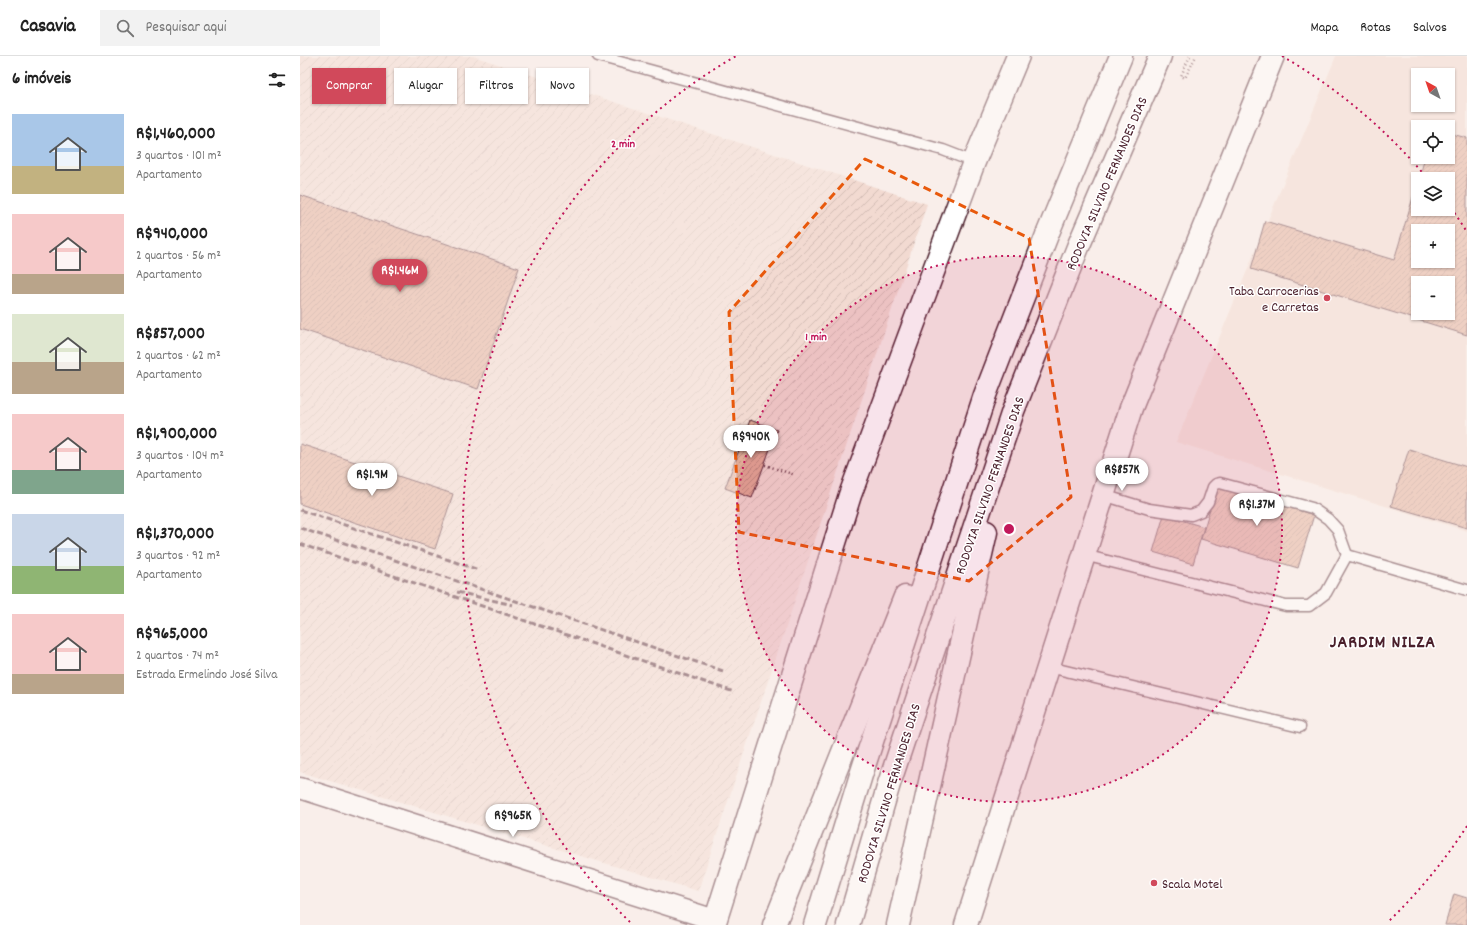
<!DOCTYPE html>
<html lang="pt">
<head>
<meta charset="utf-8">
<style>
  :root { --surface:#fff; --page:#f2f2f2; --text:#222; --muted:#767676; --line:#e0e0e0; --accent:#d1495b }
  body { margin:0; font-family:Dekko,sans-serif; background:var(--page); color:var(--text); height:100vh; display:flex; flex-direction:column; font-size:15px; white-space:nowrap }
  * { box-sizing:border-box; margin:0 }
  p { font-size:13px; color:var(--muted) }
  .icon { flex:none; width:22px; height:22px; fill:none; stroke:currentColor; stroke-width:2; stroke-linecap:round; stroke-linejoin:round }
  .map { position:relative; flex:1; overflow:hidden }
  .side { display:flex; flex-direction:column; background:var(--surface); width:300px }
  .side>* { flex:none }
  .top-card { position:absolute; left:12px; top:12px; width:380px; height:36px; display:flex; gap:8px }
  .needle { width:26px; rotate:320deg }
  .controls { position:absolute; left:1111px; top:12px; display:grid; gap:8px }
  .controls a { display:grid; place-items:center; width:44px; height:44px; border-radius:0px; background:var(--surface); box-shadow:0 1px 3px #0004; font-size:20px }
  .price { position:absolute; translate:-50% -34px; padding:0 9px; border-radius:14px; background:#fff; color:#222; font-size:13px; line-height:26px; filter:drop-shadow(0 1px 2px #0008) }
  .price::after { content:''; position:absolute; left:50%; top:24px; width:12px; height:9px; margin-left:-6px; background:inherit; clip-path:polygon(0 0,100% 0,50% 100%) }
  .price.on { background:var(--accent); color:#fff }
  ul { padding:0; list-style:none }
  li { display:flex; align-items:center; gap:12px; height:100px; padding:0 12px }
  li span { display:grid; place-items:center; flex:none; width:112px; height:80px; border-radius:0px; color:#555 }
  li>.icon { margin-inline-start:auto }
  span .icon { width:48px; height:48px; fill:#fffc; stroke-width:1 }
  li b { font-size:17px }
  h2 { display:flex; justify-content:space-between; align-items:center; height:48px; padding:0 12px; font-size:17px }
  .pill { padding:0 14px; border-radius:0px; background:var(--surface); box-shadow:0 1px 3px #0004; font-size:14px; line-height:36px }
  .pill.on { background:var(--accent); color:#fff }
  header { display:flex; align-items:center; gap:24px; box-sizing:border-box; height:56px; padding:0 20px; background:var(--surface); border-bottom:1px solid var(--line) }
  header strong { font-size:19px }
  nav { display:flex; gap:22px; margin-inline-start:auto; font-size:14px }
  .search { width:280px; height:36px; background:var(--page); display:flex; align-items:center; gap:10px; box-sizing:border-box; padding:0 14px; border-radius:0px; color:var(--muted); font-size:15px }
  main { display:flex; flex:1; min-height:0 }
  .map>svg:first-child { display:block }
</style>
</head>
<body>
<header>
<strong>Casavia</strong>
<div class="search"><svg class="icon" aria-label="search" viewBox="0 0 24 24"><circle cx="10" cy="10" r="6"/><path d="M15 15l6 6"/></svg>Pesquisar aqui</div>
<nav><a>Mapa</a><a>Rotas</a><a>Salvos</a></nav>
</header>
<main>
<section class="side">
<h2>6 imóveis<svg class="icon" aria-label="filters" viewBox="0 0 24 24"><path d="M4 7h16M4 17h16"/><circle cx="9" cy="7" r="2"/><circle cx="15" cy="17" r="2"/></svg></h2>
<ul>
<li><span style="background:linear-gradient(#a9c7e8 65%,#c2b280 0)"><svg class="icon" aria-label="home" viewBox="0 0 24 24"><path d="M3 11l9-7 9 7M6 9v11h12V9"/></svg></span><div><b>R$1,460,000</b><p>3 quartos · 101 m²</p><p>Apartamento</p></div></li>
<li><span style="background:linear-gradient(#f6c9c9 75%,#b9a48a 0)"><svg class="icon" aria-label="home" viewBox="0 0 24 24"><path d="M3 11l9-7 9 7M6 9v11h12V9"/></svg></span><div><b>R$940,000</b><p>2 quartos · 56 m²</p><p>Apartamento</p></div></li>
<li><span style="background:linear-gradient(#dfe7d0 60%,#b9a48a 0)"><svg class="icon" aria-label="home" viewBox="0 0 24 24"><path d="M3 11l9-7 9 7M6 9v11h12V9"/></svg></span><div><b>R$857,000</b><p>2 quartos · 62 m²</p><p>Apartamento</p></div></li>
<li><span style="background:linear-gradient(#f6c9c9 70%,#7fa58c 0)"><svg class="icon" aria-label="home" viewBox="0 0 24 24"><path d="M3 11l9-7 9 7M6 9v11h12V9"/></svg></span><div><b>R$1,900,000</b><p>3 quartos · 104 m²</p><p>Apartamento</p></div></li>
<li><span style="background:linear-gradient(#c9d6e8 65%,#8fb573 0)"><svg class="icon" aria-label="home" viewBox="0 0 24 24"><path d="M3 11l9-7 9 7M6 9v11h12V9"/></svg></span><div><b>R$1,370,000</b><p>3 quartos · 92 m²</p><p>Apartamento</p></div></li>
<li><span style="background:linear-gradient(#f6c9c9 75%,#b9a48a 0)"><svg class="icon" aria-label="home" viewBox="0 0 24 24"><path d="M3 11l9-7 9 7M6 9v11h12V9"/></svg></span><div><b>R$965,000</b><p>2 quartos · 74 m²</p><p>Estrada Ermelindo José Silva</p></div></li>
</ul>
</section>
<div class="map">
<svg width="1167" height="869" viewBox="0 0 1167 869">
  <defs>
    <pattern id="industrial-furrows" width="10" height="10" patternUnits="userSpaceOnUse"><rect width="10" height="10" fill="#f2dad1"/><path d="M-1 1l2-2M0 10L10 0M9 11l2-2" fill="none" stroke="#d1bbb4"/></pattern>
    <pattern id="building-hatch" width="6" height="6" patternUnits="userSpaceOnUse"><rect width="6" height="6" fill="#e1ab96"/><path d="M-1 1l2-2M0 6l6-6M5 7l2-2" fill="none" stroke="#b88b7b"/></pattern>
  </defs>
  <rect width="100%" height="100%" fill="#f9eeea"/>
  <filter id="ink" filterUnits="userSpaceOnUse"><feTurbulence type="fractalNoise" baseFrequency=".025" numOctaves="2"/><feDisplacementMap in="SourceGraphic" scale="8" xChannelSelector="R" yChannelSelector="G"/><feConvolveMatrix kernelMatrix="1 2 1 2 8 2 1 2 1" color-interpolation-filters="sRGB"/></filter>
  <g filter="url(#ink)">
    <path fill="#f2dad1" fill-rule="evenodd" d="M1036,0h131v475l-291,-89zM1118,19h30v30h-30zM1118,71h30v30h-30zM1118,123h30v30h-30zM1118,175h30v30h-30zM1118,227h30v30h-30z"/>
    <path fill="url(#industrial-furrows)" d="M0,0h173l454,148 -229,687 -398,-119z"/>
    <g fill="url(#building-hatch)" stroke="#4a1f2b" fill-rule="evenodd">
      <path d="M1148,77l19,5v197l-216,-66 14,-48 129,39 24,-79v28h30v-30h-29l6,-22h23zM1118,175h30v30h-30zM1118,227h30v30h-30z"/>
      <path d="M0,139l219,73 -41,121 -178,-60z"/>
      <path d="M450,364l27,10 -25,68 -27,-10z"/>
      <path d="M0,388l153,50 -18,55 -135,-45z"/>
      <path d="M1109,393l58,18v61l-76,-22z"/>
      <path d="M917,429l97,30 -16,53 -97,-29z"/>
      <path d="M864,459l40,12 -11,37 -40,-12z"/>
      <path d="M1154,838l13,4v27h-22z"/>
    </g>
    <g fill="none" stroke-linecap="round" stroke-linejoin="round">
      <g stroke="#4a1f2b" stroke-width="13">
        <g id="lane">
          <path d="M298,0l345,94 31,12"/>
          <path d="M803,439l46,14 42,6 10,-4 7,-9 5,-15 3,-3 4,-1 92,25 16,11 10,11 9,25"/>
          <path d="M784,499l202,51h23l17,-13 21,-38 120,35"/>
          <path d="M749,611l251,60"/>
        </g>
      </g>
      <g stroke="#4a1f2b" stroke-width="23">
        <path id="street" d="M0,732l415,132"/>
      </g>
      <g stroke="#4a1f2b" stroke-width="25">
        <g id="secondary">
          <path d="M414,869l136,-430 124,-333 44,-106"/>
          <path d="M666,869l165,-517 142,-352"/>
        </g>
      </g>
      <g stroke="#4a1f2b" stroke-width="25">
        <g id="highway">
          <path d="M474,869l131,-328"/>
          <path d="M515,869l46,-150 124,-380 62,-160 74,-179"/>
          <path d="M548,869l41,-141 124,-373 65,-164 82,-191"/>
          <path d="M598,869l88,-393"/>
        </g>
      </g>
      <g stroke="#4a1f2b" stroke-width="2.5" stroke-dasharray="1 3" stroke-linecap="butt">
        <path d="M890,0l-9,20 4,2 11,-22"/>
        <path d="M465,409l30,10"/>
      </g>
      <use href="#lane" stroke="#fff" stroke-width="10"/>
      <use href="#street" stroke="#fff" stroke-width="20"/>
      <use href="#secondary" stroke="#fff" stroke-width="22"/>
      <use href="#highway" stroke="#fff" stroke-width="22"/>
      <g stroke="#4a1f2b" stroke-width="3" stroke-dasharray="6 3" stroke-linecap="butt">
        <path d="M0,454l179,60"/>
        <path d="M0,472l423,143"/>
        <path d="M0,488l434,148"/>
        <path d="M157,536l56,13"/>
      </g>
    </g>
  </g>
  <path d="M0 0H1167V869H0ZM565,103l164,79 42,259 -102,84 -230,-49 -10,-220z" fill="#f9eeea" fill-opacity=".55" fill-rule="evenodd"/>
  <path fill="none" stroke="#e8590c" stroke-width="3" stroke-dasharray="8 5" stroke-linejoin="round" d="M565,103l164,79 42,259 -102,84 -230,-49 -10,-220z"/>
  <circle cx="709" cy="473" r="273" fill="#c2185b" fill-opacity=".12"/>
  <g fill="none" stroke="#c2185b" stroke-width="2" stroke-dasharray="2 4">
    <circle cx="709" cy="473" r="273"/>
    <path d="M1167 770A546 546 0 0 1 1088 866M330 866A546 546 0 0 1 436 0M982 0A546 546 0 0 1 1127 122M1151 152A546 546 0 0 1 1167 176"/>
  </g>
  <g fill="#d1495b" stroke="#fff" stroke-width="1.5">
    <circle cx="1027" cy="242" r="4"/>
    <circle cx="854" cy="827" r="4"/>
  </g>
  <g text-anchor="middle" stroke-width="3" stroke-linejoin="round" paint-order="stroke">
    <g font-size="14" fill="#4a1f2b" stroke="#fff">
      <text transform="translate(806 127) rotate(-67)" y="5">RODOVIA SILVINO FERNANDES DIAS</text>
      <text transform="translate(689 429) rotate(-71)" y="5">RODOVIA SILVINO FERNANDES DIAS</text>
      <text transform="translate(588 737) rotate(-73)" y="5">RODOVIA SILVINO FERNANDES DIAS</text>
    </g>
    <g font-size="14" fill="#4a1f2b" stroke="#fff" text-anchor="end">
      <text x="1019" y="239">Taba Carrocerias<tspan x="1019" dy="16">e Carretas</tspan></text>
      <text x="862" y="832" text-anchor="start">Scala Motel</text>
    </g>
    <g font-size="18" font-weight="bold" letter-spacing="1" fill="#4a1f2b" stroke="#fff">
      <text x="1083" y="591">JARDIM NILZA</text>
    </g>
  </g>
  <circle cx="709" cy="473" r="6" fill="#c2185b" stroke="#fff" stroke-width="2"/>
  <g font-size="12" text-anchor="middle" font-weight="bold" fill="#c2185b" stroke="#fff" stroke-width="3" stroke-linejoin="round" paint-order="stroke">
    <text x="323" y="91">2 min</text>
    <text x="516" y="284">1 min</text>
  </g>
</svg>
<div class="controls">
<a><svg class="needle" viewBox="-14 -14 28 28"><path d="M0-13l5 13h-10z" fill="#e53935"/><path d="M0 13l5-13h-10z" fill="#767676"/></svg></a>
<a><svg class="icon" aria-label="locate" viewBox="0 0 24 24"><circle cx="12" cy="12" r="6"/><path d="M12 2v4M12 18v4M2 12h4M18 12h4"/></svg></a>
<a><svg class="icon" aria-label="layers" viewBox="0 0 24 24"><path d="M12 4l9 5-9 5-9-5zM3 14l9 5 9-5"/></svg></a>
<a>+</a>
<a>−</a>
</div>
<b class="price on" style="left:100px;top:237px">R$1.46M</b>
<b class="price" style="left:451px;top:403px">R$940K</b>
<b class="price" style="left:822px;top:436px">R$857K</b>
<b class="price" style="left:72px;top:441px">R$1.9M</b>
<b class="price" style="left:957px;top:471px">R$1.37M</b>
<b class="price" style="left:213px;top:782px">R$965K</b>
<div class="top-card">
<a class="pill on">Comprar</a>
<a class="pill">Alugar</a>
<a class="pill">Filtros</a>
<a class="pill">Novo</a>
</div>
</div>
</main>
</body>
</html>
